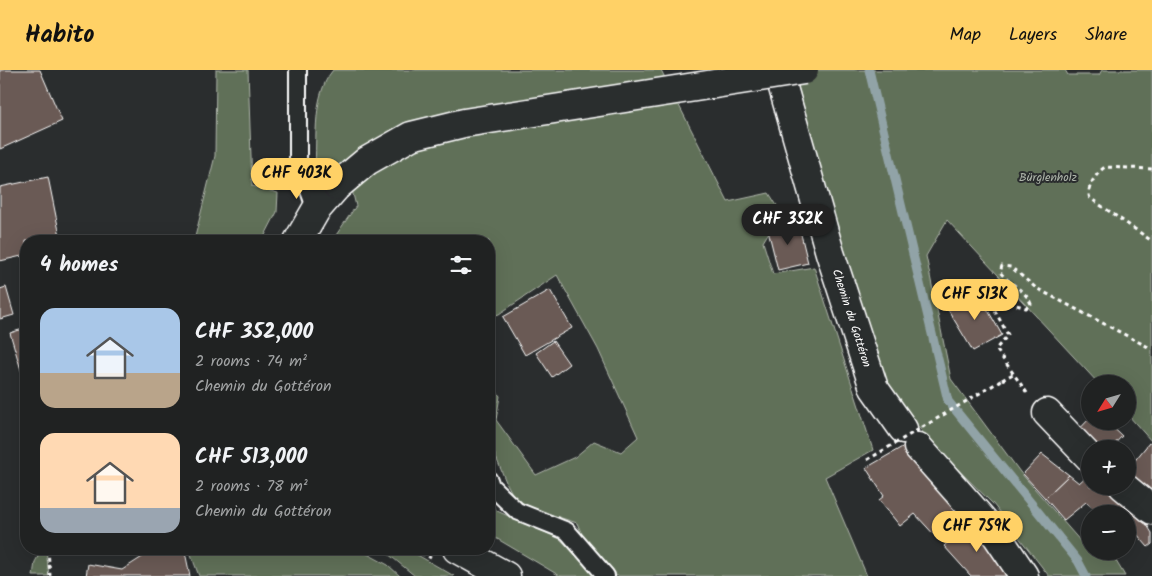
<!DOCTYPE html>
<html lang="en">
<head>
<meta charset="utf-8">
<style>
  :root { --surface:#202222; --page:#282a2a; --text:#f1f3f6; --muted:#a2a4a5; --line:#3d3f40; --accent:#ffd166 }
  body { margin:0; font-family:Kalam,sans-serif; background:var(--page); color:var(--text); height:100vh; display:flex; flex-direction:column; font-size:19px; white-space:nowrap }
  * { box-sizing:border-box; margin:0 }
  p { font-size:16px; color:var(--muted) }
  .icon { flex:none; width:28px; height:28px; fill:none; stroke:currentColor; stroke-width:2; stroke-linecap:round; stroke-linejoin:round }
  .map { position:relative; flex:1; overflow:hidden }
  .details { position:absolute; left:20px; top:165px; width:475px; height:320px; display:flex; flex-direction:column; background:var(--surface); border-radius:20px; box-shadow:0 5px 20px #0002,0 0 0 1px var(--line) }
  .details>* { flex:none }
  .needle { width:32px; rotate:233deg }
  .buttons { position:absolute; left:1081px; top:305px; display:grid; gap:10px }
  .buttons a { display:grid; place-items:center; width:55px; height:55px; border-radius:50%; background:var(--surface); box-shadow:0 5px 20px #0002,0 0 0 1px var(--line); font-size:25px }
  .price { position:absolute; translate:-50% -42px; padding:0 11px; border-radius:18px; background:var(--accent); color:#111; font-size:16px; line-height:32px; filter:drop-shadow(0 1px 2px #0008) }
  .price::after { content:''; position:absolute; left:50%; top:30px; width:15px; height:11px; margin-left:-8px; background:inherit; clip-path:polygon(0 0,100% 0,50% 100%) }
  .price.active { background:#222; color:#fff }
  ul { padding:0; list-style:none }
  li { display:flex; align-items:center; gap:15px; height:125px; padding:0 20px }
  li span { display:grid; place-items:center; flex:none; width:140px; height:100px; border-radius:15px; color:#555 }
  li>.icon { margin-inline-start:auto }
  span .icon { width:60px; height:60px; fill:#fffc; stroke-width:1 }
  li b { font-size:21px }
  h2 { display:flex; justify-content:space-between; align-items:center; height:60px; padding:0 20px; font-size:21px }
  header { display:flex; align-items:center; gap:30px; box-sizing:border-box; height:70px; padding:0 25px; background:var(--accent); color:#111 }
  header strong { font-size:24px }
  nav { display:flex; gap:28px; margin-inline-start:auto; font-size:18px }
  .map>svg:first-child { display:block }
</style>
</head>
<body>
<header>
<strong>Habito</strong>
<nav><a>Map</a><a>Layers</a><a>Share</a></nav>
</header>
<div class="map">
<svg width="1152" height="506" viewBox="0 0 1152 506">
  <rect width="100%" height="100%" fill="#2a2d2e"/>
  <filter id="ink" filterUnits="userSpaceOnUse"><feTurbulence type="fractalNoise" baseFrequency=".02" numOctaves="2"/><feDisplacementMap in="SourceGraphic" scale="10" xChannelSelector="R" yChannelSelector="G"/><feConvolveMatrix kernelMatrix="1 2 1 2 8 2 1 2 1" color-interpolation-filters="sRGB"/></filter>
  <g filter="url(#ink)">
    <g fill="#606f58" stroke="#b0b7ac">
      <path d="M216,0h32l4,116 26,7 -1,19 -15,29h-68l21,-85z"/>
      <path d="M333,0h328l67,132 41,-9 12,19 -18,30 10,32 41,-7 59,183 -48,27 42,99h-251l-30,-32 -9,-21 -46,-15 -17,-11 -8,-15 -17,-42 1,-56 10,12 -4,24 40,55 39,-18 19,-16 27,11 17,-15 -40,-88 -41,-74 -58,39 -10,3v-76h-157l24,-35 -4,-16 28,-28 -17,-16 -26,21 -22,2c2,-31 -3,-74 18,-99z"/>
      <path d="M790,0h275l3,5h31l3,-5h50v372l-24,-27v-31h-29l-152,-164 -21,36 25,123 69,93 62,71 8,-5v13h20l15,25h-76l-56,-72 -62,-61 -47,-61 -65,-208z"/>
      <path d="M489,431l8,10 63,28 36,37h-36l-71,-42z"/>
      <path d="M42,479h4l3,27h-16l2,-14z"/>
      <path d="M189,479h169l30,16 12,11h-201z"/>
      <path d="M382,479h25l47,27h-39z"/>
    </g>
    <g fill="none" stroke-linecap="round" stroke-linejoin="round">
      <path stroke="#91a3a7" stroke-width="9" d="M869,0l79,331 130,160 8,15"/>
    </g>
    <g fill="#6b5a54" stroke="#fff">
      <path d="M0,0h40l22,51 -62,28z"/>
      <path d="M48,107l13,64h-35v14l-26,6v-74z"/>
      <path d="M798,152l10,41 -30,7 -10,-40z"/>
      <path d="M6,217l8,28 -14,4v-30z"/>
      <path d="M550,220l22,38 -47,27 -22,-38z"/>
      <path d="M977,221l25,44 -29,16 -26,-43z"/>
      <path d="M26,258v51l-2,1 -14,-47z"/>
      <path d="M553,271l16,23 -17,13 -16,-24z"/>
      <path d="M1090,348v3h16l16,15 -12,13h-20l-17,-13z"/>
      <path d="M1149,373l3,2v58l-24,-21v-13z"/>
      <path d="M904,376l35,34 30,34 -30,26 -24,-26 -15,12 -21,-26 5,-4 -18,-28z"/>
      <path d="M1042,384l27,21 -24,23 -22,-24z"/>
      <path d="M1069,405l10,8 9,-8 2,11h11l46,39 5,8v11l-4,3 -12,-14 -8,6v-25h-28l-14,-12 -22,18 -19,-22z"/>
      <path d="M973,449l42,57h-44l-27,-30z"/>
      <path d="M185,482l5,24h-104l2,-12 34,6 25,-16z"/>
    </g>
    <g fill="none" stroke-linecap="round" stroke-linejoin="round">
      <g stroke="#fff" stroke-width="20">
        <g id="lane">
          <path d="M298,0v90l18,50"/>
          <path d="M489,410l2,6 26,25 50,20 39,45"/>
        </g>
      </g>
      <g stroke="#fff" stroke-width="31">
        <g id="street">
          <path d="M778,0l52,183 44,135 29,41"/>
          <path d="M1047,343l43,45"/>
          <path d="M918,377l79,89 27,40"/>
          <path d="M1123,416l29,24"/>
        </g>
      </g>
      <g stroke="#fff" stroke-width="31">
        <g id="secondary">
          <path d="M298,171l18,-31 21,-24"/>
          <path d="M457,479l49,27"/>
        </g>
      </g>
      <g stroke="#fff" stroke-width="3" stroke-dasharray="4 4" stroke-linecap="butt">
        <path d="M1152,99l-47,-2c-8,5 -20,22 -15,31l62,43"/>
        <path d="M1002,310l11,-6"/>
        <path d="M1027,323l-31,-44 12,-14 -14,-26 10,-8 22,7 5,-4c-5,-14 -22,-20 -31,-32l2,-6 9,1 25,21 116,61"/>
        <path d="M48,479l2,27"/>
        <path d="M414,479l17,9"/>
      </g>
      <use href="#lane" stroke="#2a2d2e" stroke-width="16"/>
      <use href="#street" stroke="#2a2d2e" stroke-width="28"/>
      <use href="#secondary" stroke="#2a2d2e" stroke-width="28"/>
      <g stroke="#fff" stroke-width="31" stroke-linecap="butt">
        <path id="secondary-bridge" d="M337,116l30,-25 44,-25 53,-13 340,-53"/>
      </g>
      <path stroke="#fff" stroke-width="3" stroke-dasharray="4 4" stroke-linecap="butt" d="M867,390l135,-80"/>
      <use href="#secondary-bridge" stroke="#2a2d2e" stroke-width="28"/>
    </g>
  </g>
  <g text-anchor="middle" stroke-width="4" stroke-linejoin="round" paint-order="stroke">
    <g font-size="12" fill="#b0b7ac" stroke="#2a2d2e">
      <text x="1048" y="111">Bürglenholz</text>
    </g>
    <g font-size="12" fill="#fff" stroke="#2a2d2e">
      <text transform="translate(852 248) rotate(72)" y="4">Chemin du Gottéron</text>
    </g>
  </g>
</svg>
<div class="buttons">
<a><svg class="needle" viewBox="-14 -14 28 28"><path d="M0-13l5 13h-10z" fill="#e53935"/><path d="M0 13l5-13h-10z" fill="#a2a4a5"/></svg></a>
<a>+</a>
<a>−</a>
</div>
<b class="price" style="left:297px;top:130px">CHF 403K</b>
<b class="price active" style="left:788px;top:176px">CHF 352K</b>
<b class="price" style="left:975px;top:251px">CHF 513K</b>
<b class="price" style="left:977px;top:483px">CHF 759K</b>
<section class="details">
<h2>4 homes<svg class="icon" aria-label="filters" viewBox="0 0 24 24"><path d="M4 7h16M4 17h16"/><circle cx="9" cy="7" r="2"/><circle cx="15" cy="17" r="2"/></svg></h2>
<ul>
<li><span style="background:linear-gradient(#a9c7e8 65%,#b9a48a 0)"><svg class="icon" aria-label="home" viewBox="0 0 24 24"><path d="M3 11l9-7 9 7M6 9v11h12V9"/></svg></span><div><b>CHF 352,000</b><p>2 rooms · 74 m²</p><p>Chemin du Gottéron</p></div></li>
<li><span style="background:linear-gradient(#ffd9b3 75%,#9aa5b1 0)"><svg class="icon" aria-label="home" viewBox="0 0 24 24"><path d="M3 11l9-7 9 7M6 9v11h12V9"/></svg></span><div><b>CHF 513,000</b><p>2 rooms · 78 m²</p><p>Chemin du Gottéron</p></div></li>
</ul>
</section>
</div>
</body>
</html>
